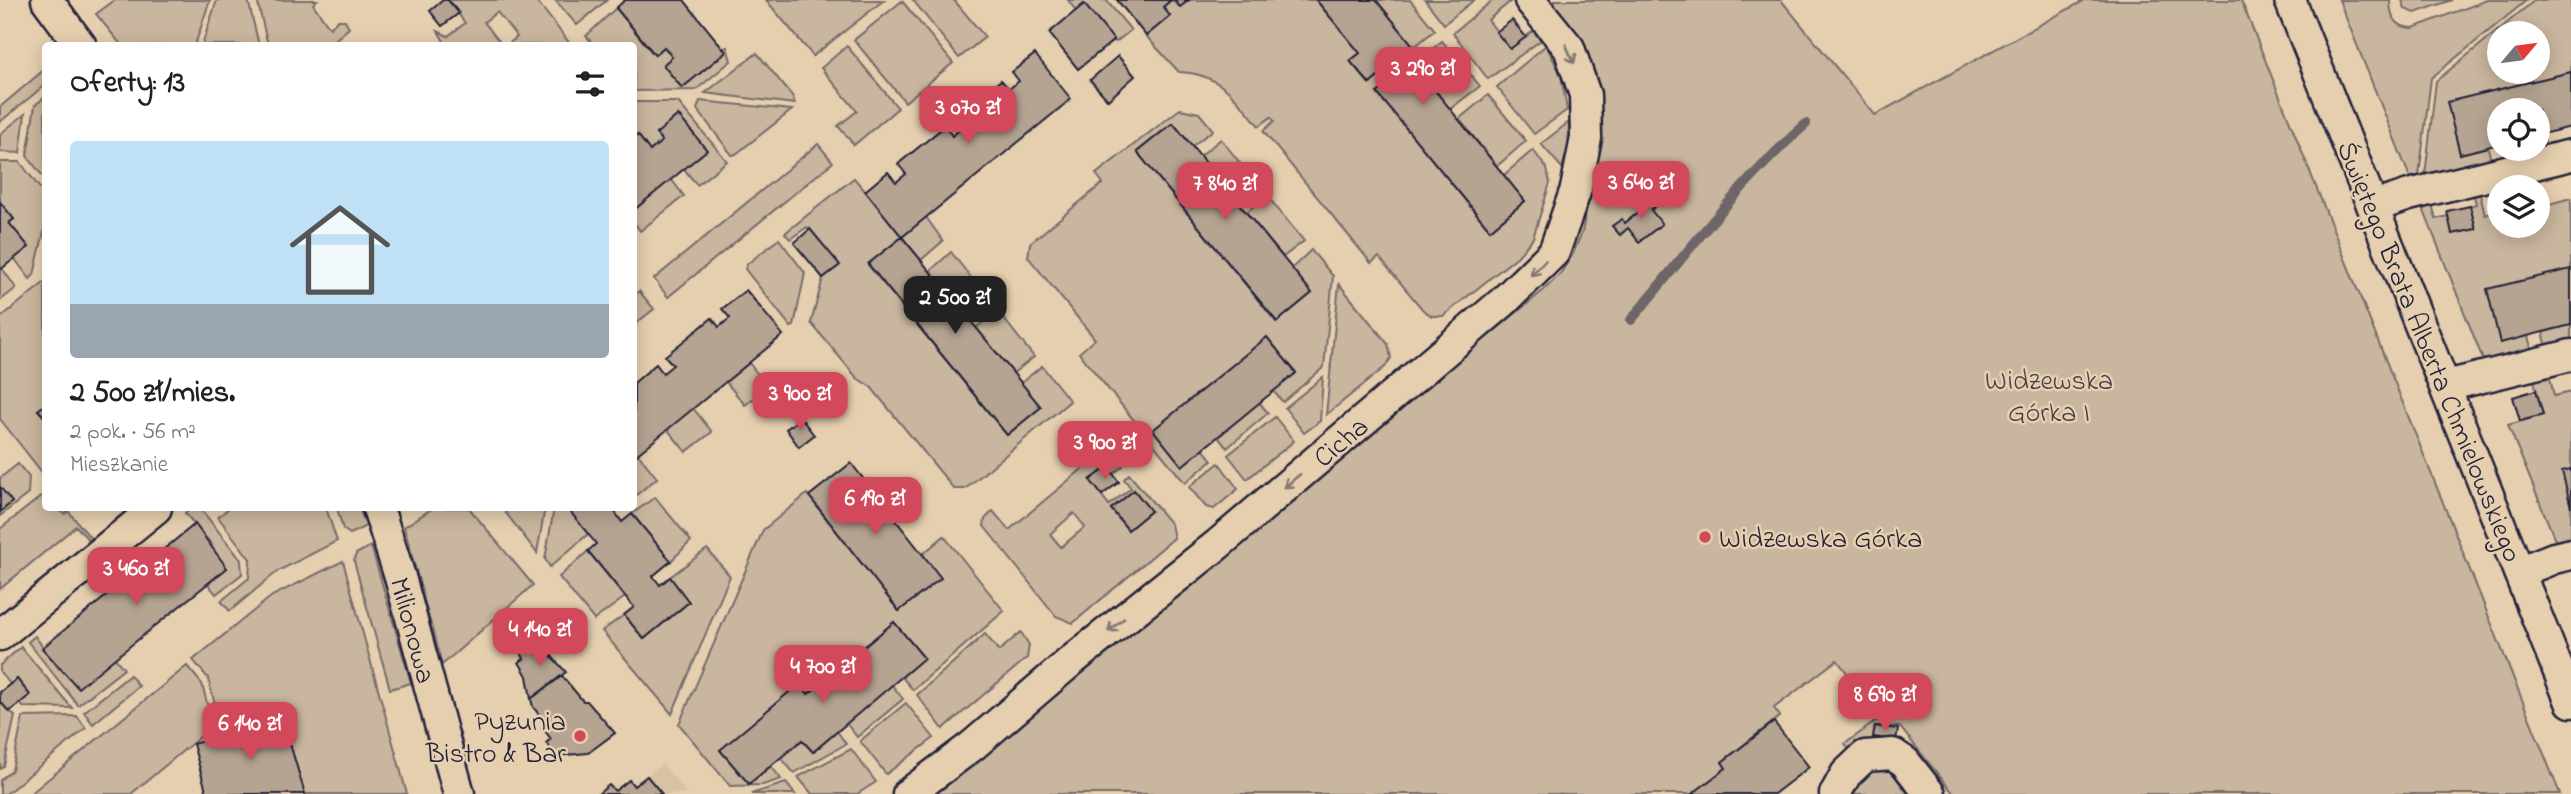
<!DOCTYPE html>
<html lang="pl">
<head>
<meta charset="utf-8">
<style>
  :root { --surface:#fff; --page:#f2f2f2; --text:#202124; --muted:#757577; --line:#e0e0e0; --accent:#d1495b }
  body { margin:0; font-family:"Indie Flower",sans-serif; background:var(--page); color:var(--text); height:100vh; display:flex; flex-direction:column; font-size:26px; white-space:nowrap }
  * { box-sizing:border-box; margin:0 }
  p { font-size:23px; color:var(--muted) }
  .icon { flex:none; width:38px; height:38px; fill:none; stroke:currentColor; stroke-width:2; stroke-linecap:round; stroke-linejoin:round }
  .map { position:relative; flex:1; overflow:hidden }
  .drawer { position:absolute; left:42px; top:42px; width:595px; height:469px; display:flex; flex-direction:column; background:var(--surface); border-radius:7px; box-shadow:0 4px 18px #0003 }
  .drawer>* { flex:none }
  .needle { width:46px; rotate:61deg }
  .tools { position:absolute; left:2487px; top:21px; display:grid; gap:14px }
  .tools a { display:grid; place-items:center; width:63px; height:63px; border-radius:50%; background:var(--surface); box-shadow:0 4px 18px #0003; font-size:35px }
  .price { position:absolute; translate:-50% -60px; padding:0 16px; border-radius:14px; background:var(--accent); color:#fff; font-size:23px; line-height:46px; filter:drop-shadow(0 2px 4px #0008) }
  .price::after { content:''; position:absolute; left:50%; top:42px; width:21px; height:16px; margin-left:-10px; background:inherit; clip-path:polygon(0 0,100% 0,50% 100%) }
  .price.current { background:#222; color:#fff }
  ul { padding:0; list-style:none }
  li { display:grid; align-content:center; gap:14px; height:371px; padding:0 28px }
  li+li { border-top:2px solid var(--line) }
  li span { display:grid; place-items:center; height:217px; border-radius:7px; color:#555 }
  li>.icon { margin-inline-start:auto }
  span .icon { width:126px; height:126px; fill:#fffc; stroke-width:1 }
  li b { font-size:30px }
  h2 { display:flex; justify-content:space-between; align-items:center; height:84px; padding:0 28px; font-size:30px }
  .map>svg:first-child { display:block }
</style>
</head>
<body>
<div class="map">
<svg width="2571" height="794" viewBox="0 0 2571 794">
  <rect width="100%" height="100%" fill="#e6cfaf"/>
  <filter id="ink" filterUnits="userSpaceOnUse"><feTurbulence type="fractalNoise" baseFrequency=".0143" numOctaves="2"/><feDisplacementMap in="SourceGraphic" scale="14" xChannelSelector="R" yChannelSelector="G"/><feConvolveMatrix kernelMatrix="1 2 1 2 8 2 1 2 1" color-interpolation-filters="sRGB"/></filter>
  <g filter="url(#ink)">
    <path fill="#d8c2a6" d="M662,763l26,31h-26l-15,-18z"/>
    <g fill="#c9b69e" stroke="#766c6c" stroke-width="2" fill-rule="evenodd">
      <path d="M115,0h95l-15,45 -73,1 -26,-32z"/>
      <path d="M217,0h31l11,45h-57z"/>
      <path d="M257,0h60l-4,4 17,24 8,-8h7l4,8 -20,17h-61z"/>
      <path d="M448,0h88l35,45h-64l10,-8 -20,-25 -13,10 18,23h-56l-8,-14 10,5 17,-13z"/>
      <path d="M555,0h52l-30,25z"/>
      <path d="M766,0h118l-71,56z"/>
      <path d="M913,0h41l31,37 -26,21z"/>
      <path d="M1068,0h38l25,30 -15,12 -40,-31z"/>
      <path d="M1171,0l9,7 9,-7h127l44,53 -10,8 19,23 10,-8 8,10 -9,8 112,136 35,-29 -21,-26 29,-25 14,19 3,14 -17,55 -15,18 -75,60h-11l-9,-6 -44,-53 -8,6 -108,-132 11,-10 -3,-4 -12,9c-23,-29 -41,-53 -80,-54l-33,-36 24,-20 -7,-9z"/>
      <path d="M1376,0h34l25,30 -21,17z"/>
      <path d="M1425,0h49l-30,24z"/>
      <path d="M1493,0l18,1 -23,19 22,29 23,-18 8,9 -53,39 -35,-46z"/>
      <path d="M1555,0h226l94,115 210,-115h156l319,794h-606l-54,-67 -25,-1 -2,11 2,7 -24,9 -6,-9 36,-27 -44,-57 -63,48 6,8 -58,46 4,6 -34,26h-762l52,-40 562,-464 16,-16 13,-20 9,-22 17,-82 1,-23 -20,-88 -26,-34z"/>
      <path d="M2339,0h51c0,16 6,28 23,28l74,-28h40l-96,78 -13,106 -5,1z"/>
      <path d="M2402,0h50l-37,13 -10,-4z"/>
      <path d="M2535,0h36v72l-123,30 12,52 28,-7 4,19 -68,18 12,-103zM2499,33h39v39h-39z"/>
      <path d="M902,1l51,62 -48,39 -51,-62z"/>
      <path d="M616,8l38,47 10,-8 8,10 -9,8 64,-18 4,14 -35,29 -62,1v-45l-40,-1 -8,-9z"/>
      <path d="M1442,41l38,45 -30,23 -17,-21 9,-7 -19,-24z"/>
      <path d="M1546,45l15,30 6,35 -33,24 -37,-47z"/>
      <path d="M847,46l51,62 -44,37 -16,-19 19,-15 -36,-43z"/>
      <path d="M757,53l36,44 2,7 -90,-11z"/>
      <path d="M45,69v16l-45,37v-15z"/>
      <path d="M1488,95l38,46 -29,25 -38,-47z"/>
      <path d="M45,97v82l-18,-23 8,-51z"/>
      <path d="M700,101l92,9 -56,44 -4,1 -35,-46z"/>
      <path d="M634,102h44l49,59 -30,24 -13,-16 -6,-53 -22,18 6,7 -12,10 -12,-16 -4,3z"/>
      <path d="M1180,109l19,4 14,17 -21,16 -19,-23 -36,29 139,170 36,-29 -20,-25 19,-18 22,26 -9,91 -41,35 -10,-11 23,-19 -29,-34 -64,111 9,11 -27,23 -106,-130 16,-14 -67,-82 2,-14 73,-60 -7,-9z"/>
      <path d="M25,114l-5,39 -20,-1v-18z"/>
      <path d="M1569,122l-1,27 -6,19 -21,-24z"/>
      <path d="M2543,134l5,19 -43,4 -2,-8h35v-14z"/>
      <path d="M1221,139l38,48 -20,16 -39,-47z"/>
      <path d="M818,144l15,18 -165,135 -14,-18z"/>
      <path d="M0,162h20l25,33v32l-11,48 -4,4 -16,-21 14,-12 -19,-23 5,-4 -14,-16z"/>
      <path d="M854,178l11,13 61,26 17,24 -22,19 -19,-23 -34,28 139,170 34,-28 -20,-24 21,-17 28,35 -105,88h-11l-83,-102 -14,-9 -46,-55 12,-45 16,-14 -32,-37 -17,12 -5,-6z"/>
      <path d="M671,179l13,17 -44,35 -6,-9v-12z"/>
      <path d="M2478,186l7,29 14,-4v15h39v-19l33,-9v71l-43,67 5,19 -47,12 -66,-166 12,3 4,15 12,-3 5,18 22,-5 -5,-23 6,-2 -4,-17z"/>
      <path d="M1267,196l37,45 -21,16 -37,-45z"/>
      <path d="M779,239l26,34 -11,53 -3,1 -46,-58 2,-5z"/>
      <path d="M951,252l36,46 -21,17 -36,-44z"/>
      <path d="M2,268l14,20 -16,13v-31z"/>
      <path d="M45,282v122l-7,6 7,8v58l-45,-57v-101z"/>
      <path d="M1339,284l49,60 3,14 -6,9 -59,48z"/>
      <path d="M639,291l15,18 -20,16v-30z"/>
      <path d="M997,310l37,47 -21,16 -37,-45z"/>
      <path d="M2571,325v20l-23,6 -5,-19z"/>
      <path d="M749,363l19,24 -23,18 -19,-23z"/>
      <path d="M2548,369l6,27 17,-4v77l-8,3 8,35v38l-13,2 -50,-122 35,-10 -11,-42z"/>
      <path d="M1323,377l-3,44 -16,12 -19,-25z"/>
      <path d="M1259,402l9,11 -41,35 -9,-11z"/>
      <path d="M693,408l19,24 -26,20 -19,-23z"/>
      <path d="M1275,417l19,24 -47,38 -19,-24z"/>
      <path d="M1094,430l29,36 -10,8 -6,-7 -16,14 18,24 22,-17 -7,-9 5,-5 42,50 3,14 -101,85 -17,-7 -72,-90 1,-7 8,-8 16,19 91,-76 -14,-19zM1111,509l40,2 -23,19zM1074,513l11,14 -24,20 -11,-13z"/>
      <path d="M638,454l19,24 -23,19v-40z"/>
      <path d="M1219,463l19,26 -24,20 -8,-2 -17,-20z"/>
      <path d="M18,464l11,13 -1,17 -28,22v-4l12,-10 -12,-15v-9z"/>
      <path d="M807,494l91,116 42,-32 -17,-24 21,-18 60,75 -91,79 -11,-13 22,-19 -30,-36 -86,72 -8,-10 -80,66 29,34 22,-18 10,13 -18,6 -33,1 -51,-62 84,-194z"/>
      <path d="M43,495l3,13h9l10,6 3,-3 26,31 -2,2 -16,-18 -76,63v-60z"/>
      <path d="M655,497l36,44 -20,20 -39,-47z"/>
      <path d="M191,508h9l41,52 1,14 -26,20 -8,-10 19,-16 -16,-21 1,-2 -27,-32z"/>
      <path d="M229,508h97l11,33 -59,30 -48,40 -9,-10 28,-23 1,-19 -32,-42z"/>
      <path d="M337,508h22l7,18 -16,8 -7,-5z"/>
      <path d="M433,508h36l64,77 -91,80 -38,-138z"/>
      <path d="M502,508h43l-8,45z"/>
      <path d="M554,508h18l-3,2 19,24 -38,33 -5,-8z"/>
      <path d="M371,546l40,137 -21,6 -36,-128 2,-7z"/>
      <path d="M707,549l23,27 -58,138 -70,-83 22,-16 20,24 45,-37 -19,-25z"/>
      <path d="M588,551l37,46 -31,23 -35,-43z"/>
      <path d="M343,561l64,233h-102l-23,-76 -16,4 -3,-10 -43,12 -12,-46 -15,-18 79,-64z"/>
      <path d="M1021,632l8,13 -2,13 -84,71 -26,-34 68,-61 14,17z"/>
      <path d="M35,636l24,33 56,-11 9,11 -46,36 -50,-63z"/>
      <path d="M21,647l51,61 -49,-1 -3,-4 10,-8 -13,-16 -7,5 -10,-12v-7z"/>
      <path d="M187,666l15,18 11,42 -82,68h-101z"/>
      <path d="M130,675l9,11 -46,38 -9,-12z"/>
      <path d="M892,685l11,14 -46,38 -11,-14z"/>
      <path d="M0,701l15,15 -11,50 -4,3z"/>
      <path d="M906,703l28,35 -48,36 -26,-33z"/>
      <path d="M77,716l9,12 -80,66h-6v-14l12,-10 11,-53z"/>
      <path d="M837,731l9,13 -52,29 -13,-15 21,-18 11,12z"/>
      <path d="M851,749l25,33 -19,12h-45l-14,-17z"/>
      <path d="M1881,769l9,1 18,24h-59c5,-13 18,-24 32,-25z"/>
      <path d="M786,783l9,11h-44z"/>
    </g>
    <g fill="none" stroke-linecap="round" stroke-linejoin="round">
      <path stroke="#6e6568" stroke-width="10" d="M1631,320c56,-67 109,-138 175,-196"/>
    </g>
    <g fill="#b6a492" stroke="#22223b" stroke-width="2">
      <path d="M443,0h5l11,13 -17,13 -12,-15z"/>
      <path d="M625,0h59l42,52 -44,36 -19,-23 9,-8 -8,-10 -9,8 -39,-47z"/>
      <path d="M1117,0h54l-8,7 7,9 -24,20z"/>
      <path d="M1174,0h15l-9,7z"/>
      <path d="M1316,0h60l66,81 -9,7 92,113 -35,29 -113,-137 10,-7 -8,-10 -9,8 -20,-23 10,-8z"/>
      <path d="M1084,4l30,36 -36,29 -29,-36z"/>
      <path d="M1512,20l14,17 -16,12 -14,-17z"/>
      <path d="M1035,54l36,45 -169,138 -37,-46 23,-19 8,10 10,-8 -8,-10 47,-38 7,10 11,-9 -8,-9 46,-38 8,9 10,-8 -7,-9z"/>
      <path d="M1118,56l17,20 -27,24 -18,-20z"/>
      <path d="M2571,72v55l-33,8v-25h-39v34l-39,10 -13,-52z"/>
      <path d="M678,115l29,35 -73,60v-72l4,-3 12,16 12,-10 -6,-7z"/>
      <path d="M1173,123l139,170 -35,29 -140,-170z"/>
      <path d="M1652,193l7,10 -8,7 11,14 -23,18 -11,-14 -8,7 -8,-9 10,-7 3,4 21,-17 -4,-5z"/>
      <path d="M0,202l14,17 -5,4 20,24 -29,23z"/>
      <path d="M2470,206l6,23 -24,5 -5,-23z"/>
      <path d="M810,229l30,36 -17,13 -29,-35z"/>
      <path d="M902,237l139,170 -34,28 -139,-171z"/>
      <path d="M2571,269v56l-71,18 -13,-54z"/>
      <path d="M746,290l37,45 -149,122v-74l22,-19 7,9 10,-8 -8,-9 47,-38 7,9 11,-9 -8,-9z"/>
      <path d="M1267,337l29,36 -114,93 -29,-36z"/>
      <path d="M2536,390l7,25 -23,6 -7,-24z"/>
      <path d="M46,404v14l-8,-8z"/>
      <path d="M801,418l13,17 -15,12 -13,-18z"/>
      <path d="M851,463l90,115 -42,33 -90,-115z"/>
      <path d="M1108,467l11,15 -17,13 -12,-15z"/>
      <path d="M2571,469v38l-9,-36z"/>
      <path d="M0,487l12,15 -12,10z"/>
      <path d="M1134,490l17,21 -23,19 -17,-21z"/>
      <path d="M572,508h49l-6,4 7,10 10,-8 39,47 -18,15 7,9 10,-8 19,25 -45,37 -20,-24 10,-8 -46,-56 8,-7 -27,-34z"/>
      <path d="M195,524l32,44 -149,120 -36,-40z"/>
      <path d="M894,622l30,36 -111,94 -11,-12 -53,44 -29,-34 80,-67 8,11z"/>
      <path d="M537,640l29,32 -35,27 -4,-23 -8,-14 5,-3 -3,-7z"/>
      <path d="M562,676l21,25h4l28,32 -27,20 -32,3 -10,-13 5,-4 -9,-12 4,-4 -13,-16 -2,-8z"/>
      <path d="M17,679l13,16 -21,17 -9,-11v-9z"/>
      <path d="M282,717l23,77h-98l-14,-50z"/>
      <path d="M1774,722l35,45 -35,27h-82l34,-26 -4,-6z"/>
      <path d="M1875,726l23,3 -2,11 -23,-3z"/>
      <path d="M647,776l15,18h-64l11,-9 6,6 14,-11 5,6z"/>
    </g>
    <g fill="none" stroke-linecap="round" stroke-linejoin="round">
      <g stroke="#22223b" stroke-width="35">
        <g id="street">
          <path d="M47,0l34,46"/>
          <path d="M2290,0l281,702"/>
          <path d="M2373,207l36,-12 162,-40"/>
          <path d="M2446,386l125,-31"/>
          <path d="M378,508l22,69 59,217"/>
          <path d="M2519,572l35,-14 17,-4"/>
          <path d="M0,635l156,-127"/>
          <path d="M908,794l64,-48 98,-84 147,-117 287,-244 50,-49 22,-63 10,-51 -1,-43 -16,-47 -39,-48"/>
          <path d="M1835,794l11,-20 19,-18 28,-2 12,8 25,32"/>
        </g>
      </g>
      <use href="#street" stroke="#e6cfaf" stroke-width="30"/>
    </g>
    <defs><path id="oneway-shaft" d="M-6 0H5M1.5-3L5.5 0L1.5 3" fill="none" stroke-width="1.6" stroke-linecap="round" stroke-linejoin="round" transform="scale(1.75)"/></defs>
    <g stroke="#847875">
      <use href="#oneway-shaft" transform="translate(1570 54) rotate(66)"/>
      <use href="#oneway-shaft" transform="translate(1538 268) rotate(135)"/>
      <use href="#oneway-shaft" transform="translate(1292 481) rotate(140)"/>
      <use href="#oneway-shaft" transform="translate(1116 625) rotate(141)"/>
    </g>
  </g>
  <g fill="#d1495b" stroke="#e6cfaf" stroke-width="2.5">
    <circle cx="1705" cy="537" r="7"/>
    <circle cx="580" cy="736" r="7"/>
  </g>
  <g text-anchor="middle" stroke-width="5" stroke-linejoin="round" paint-order="stroke">
    <g font-size="28" fill="#22223b" stroke="#e6cfaf">
      <text transform="translate(2431 351) rotate(68)" y="10">Świętego Brata Alberta Chmielowskiego</text>
      <text transform="translate(1340 441) rotate(-40)" y="10">Cicha</text>
      <text transform="translate(414 630) rotate(75)" y="10">Milionowa</text>
    </g>
    <g font-size="28" fill="#43404f" stroke="#e6cfaf">
      <text x="2049" y="389">Widzewska<tspan x="2049" dy="32">Górka I</tspan></text>
    </g>
    <g font-size="28" fill="#22223b" stroke="#e6cfaf" text-anchor="start">
      <text x="1719" y="547">Widzewska Górka</text>
      <text x="566" y="730" text-anchor="end">Pyzunia<tspan x="566" dy="32">Bistro &amp; Bar</tspan></text>
    </g>
  </g>
</svg>
<div class="tools">
<a><svg class="needle" viewBox="-14 -14 28 28"><path d="M0-13l5 13h-10z" fill="#e53935"/><path d="M0 13l5-13h-10z" fill="#757577"/></svg></a>
<a><svg class="icon" aria-label="locate" viewBox="0 0 24 24"><circle cx="12" cy="12" r="6"/><path d="M12 2v4M12 18v4M2 12h4M18 12h4"/></svg></a>
<a><svg class="icon" aria-label="layers" viewBox="0 0 24 24"><path d="M12 4l9 5-9 5-9-5zM3 14l9 5 9-5"/></svg></a>
</div>
<b class="price" style="left:1423px;top:107px">3 290 zł</b>
<b class="price" style="left:968px;top:146px">3 070 zł</b>
<b class="price" style="left:1641px;top:221px">3 640 zł</b>
<b class="price" style="left:1225px;top:222px">7 840 zł</b>
<b class="price current" style="left:955px;top:336px">2 500 zł</b>
<b class="price" style="left:800px;top:432px">3 900 zł</b>
<b class="price" style="left:1105px;top:481px">3 900 zł</b>
<b class="price" style="left:875px;top:537px">6 190 zł</b>
<b class="price" style="left:136px;top:607px">3 460 zł</b>
<b class="price" style="left:540px;top:668px">4 140 zł</b>
<b class="price" style="left:823px;top:705px">4 700 zł</b>
<b class="price" style="left:1885px;top:733px">8 690 zł</b>
<b class="price" style="left:250px;top:762px">6 140 zł</b>
<section class="drawer">
<h2>Oferty: 13<svg class="icon" aria-label="filters" viewBox="0 0 24 24"><path d="M4 7h16M4 17h16"/><circle cx="9" cy="7" r="2"/><circle cx="15" cy="17" r="2"/></svg></h2>
<ul>
<li><span style="background:linear-gradient(#bfe0f5 75%,#9aa5b1 0)"><svg class="icon" aria-label="home" viewBox="0 0 24 24"><path d="M3 11l9-7 9 7M6 9v11h12V9"/></svg></span><div><b>2 500 zł/mies.</b><p>2 pok. · 56 m²</p><p>Mieszkanie</p></div></li>
</ul>
</section>
</div>
</body>
</html>
